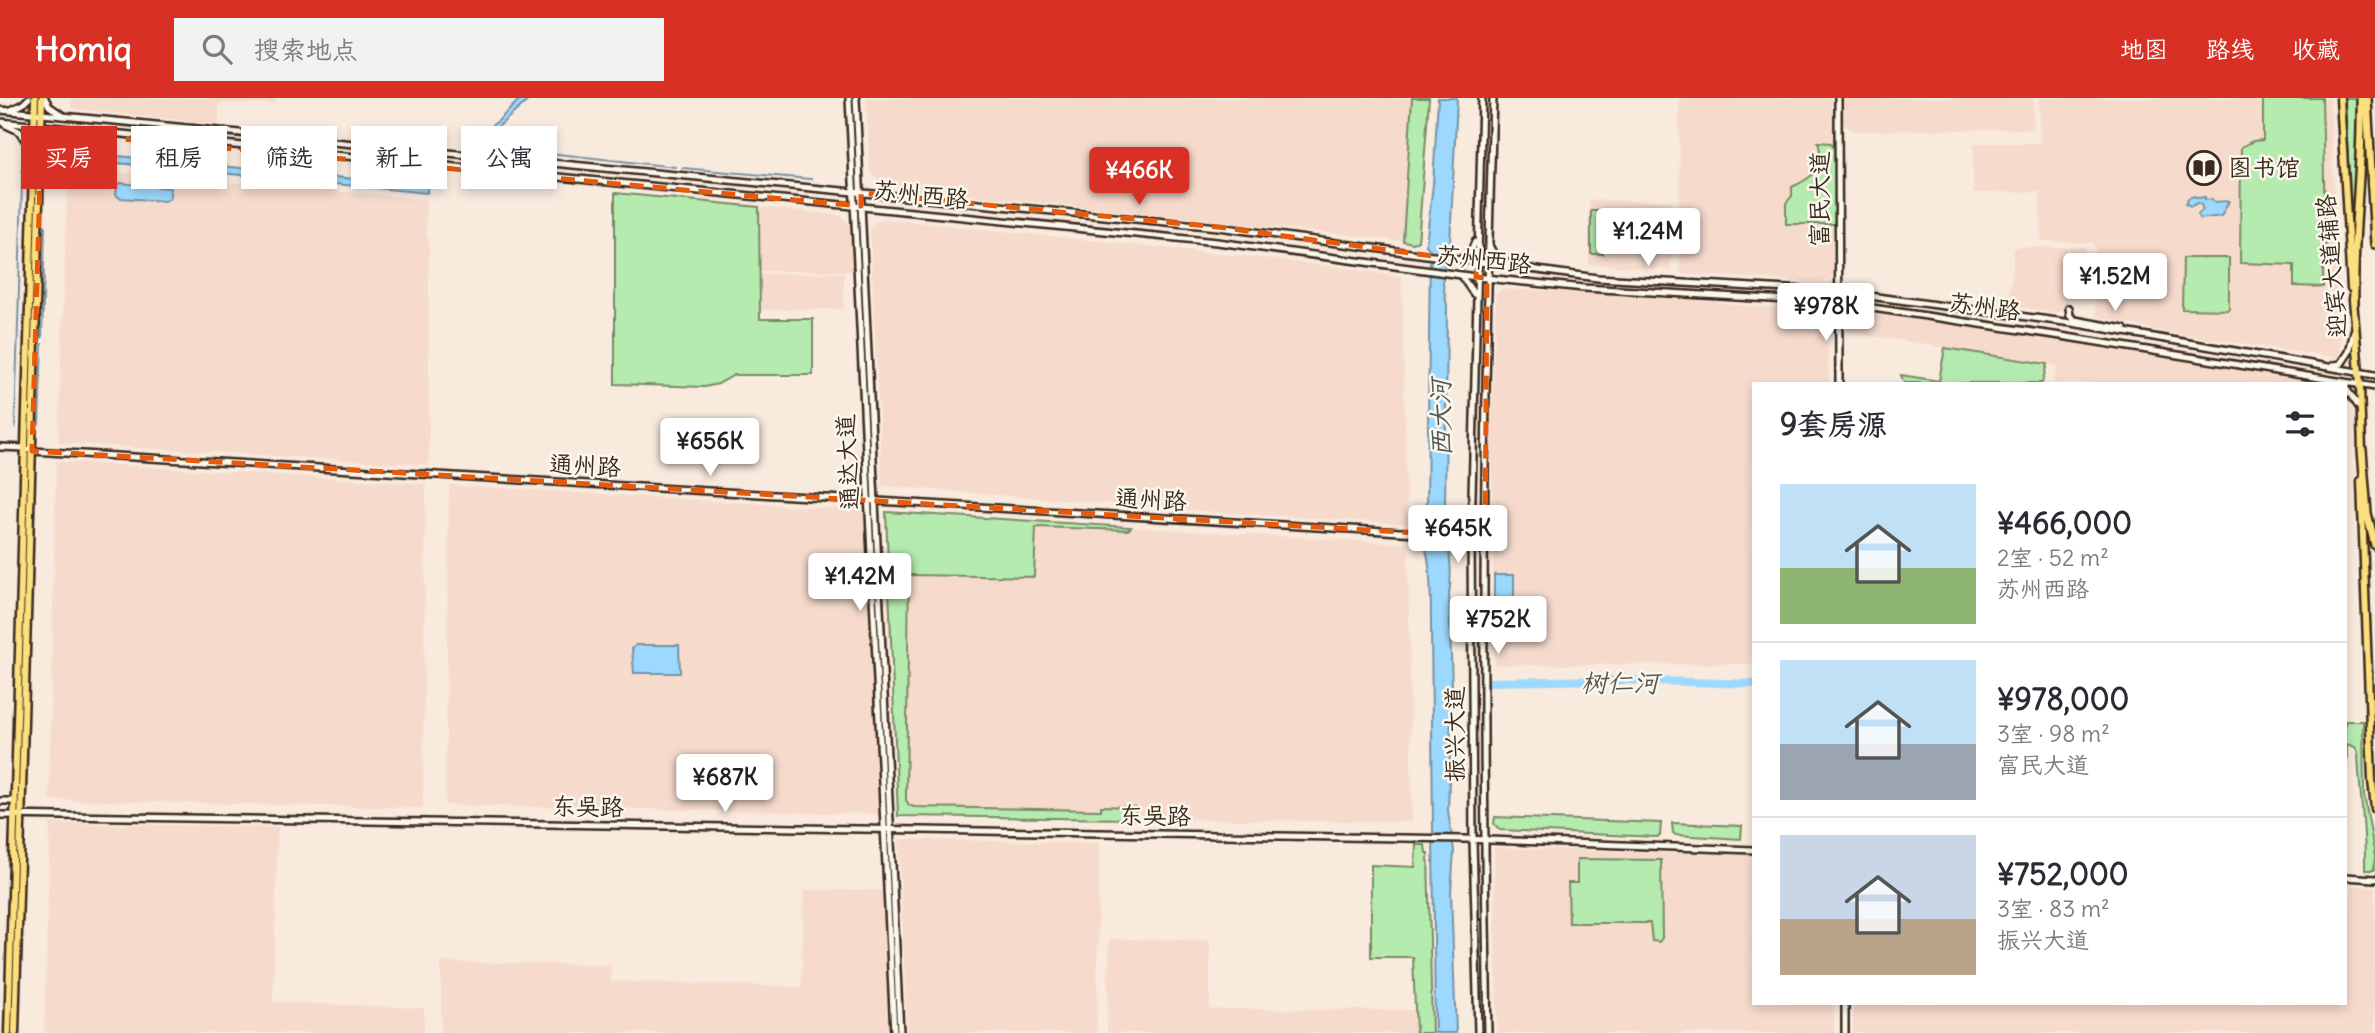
<!DOCTYPE html>
<html lang="zh">
<head>
<meta charset="utf-8">
<style>
  :root { --surface:#fff; --page:#f2f2f3; --text:#2b2b33; --muted:#7c7c81; --line:#e1e1e2; --accent:#d93025 }
  body { margin:0; font-family:Delius,"LXGW WenKai TC",sans-serif; background:var(--page); color:var(--text); height:100vh; display:flex; flex-direction:column; font-size:26px; white-space:nowrap }
  * { box-sizing:border-box; margin:0 }
  p { font-size:23px; color:var(--muted) }
  .icon { flex:none; width:38px; height:38px; fill:none; stroke:currentColor; stroke-width:2; stroke-linecap:round; stroke-linejoin:round }
  .map { position:relative; flex:1; overflow:hidden }
  .details { position:absolute; left:1752px; top:284px; width:595px; height:623px; display:flex; flex-direction:column; background:var(--surface); border-radius:0px; box-shadow:0 4px 10px #0003 }
  .details>* { flex:none }
  .banner { position:absolute; left:21px; top:28px; width:665px; height:63px; display:flex; gap:14px }
  .price { position:absolute; translate:-50% -60px; padding:0 16px; border-radius:7px; background:#fff; color:#222; font-size:23px; line-height:46px; filter:drop-shadow(0 2px 4px #0008) }
  .price::after { content:''; position:absolute; left:50%; top:42px; width:21px; height:16px; margin-left:-10px; background:inherit; clip-path:polygon(0 0,100% 0,50% 100%) }
  .price.selected { background:var(--accent); color:#fff }
  ul { padding:0; list-style:none }
  li { display:flex; align-items:center; gap:21px; height:175px; padding:0 28px }
  li+li { border-top:2px solid var(--line) }
  li span { display:grid; place-items:center; flex:none; width:196px; height:140px; border-radius:0px; color:#555 }
  li>.icon { margin-inline-start:auto }
  span .icon { width:84px; height:84px; fill:#fffc; stroke-width:1 }
  li b { font-size:30px }
  h2 { display:flex; justify-content:space-between; align-items:center; height:84px; padding:0 28px; font-size:30px }
  .chip { padding:0 24px; border-radius:0px; background:var(--surface); box-shadow:0 4px 10px #0003; font-size:24px; line-height:63px }
  .chip.selected { background:var(--accent); color:#fff }
  header { display:flex; align-items:center; gap:42px; box-sizing:border-box; height:98px; padding:0 35px; background:var(--accent); color:#fff }
  header strong { font-size:33px }
  nav { display:flex; gap:38px; margin-inline-start:auto; font-size:24px }
  .search { width:490px; height:63px; background:var(--page); display:flex; align-items:center; gap:18px; box-sizing:border-box; padding:0 24px; border-radius:0px; color:var(--muted); font-size:26px }
  .map>svg:first-child { display:block }
</style>
</head>
<body>
<header>
<strong>Homiq</strong>
<div class="search"><svg class="icon" aria-label="search" viewBox="0 0 24 24"><circle cx="10" cy="10" r="6"/><path d="M15 15l6 6"/></svg>搜索地点</div>
<nav><a>地图</a><a>路线</a><a>收藏</a></nav>
</header>
<div class="map">
<svg width="2375" height="935" viewBox="0 0 2375 935">
  <rect width="100%" height="100%" fill="#f9eade"/>
  <filter id="ink" filterUnits="userSpaceOnUse"><feTurbulence type="fractalNoise" baseFrequency=".0143" numOctaves="2"/><feDisplacementMap in="SourceGraphic" scale="14" xChannelSelector="R" yChannelSelector="G"/><feConvolveMatrix kernelMatrix="1 2 1 2 8 2 1 2 1" color-interpolation-filters="sRGB"/></filter>
  <g filter="url(#ink)">
    <g fill="#f6dbcd">
      <path d="M71,0h205l-1,6h-56v20l-148,-15z"/>
      <path d="M866,0h546l-9,143 -520,-55 -13,-13z"/>
      <path d="M1679,0h153l3,52 -2,126 -13,6 -138,-8 -2,-3z"/>
      <path d="M1842,0h191l1,31 -180,2 -11,-7z"/>
      <path d="M2039,0h291l11,258 -3,2 -174,-26 -68,-16v-18h-11l-1,-7 12,-40 -4,-8 -51,-2 -1,-49 -67,1v-50h67z"/>
      <path d="M68,70l358,31v37l3,4v225l-371,-22z"/>
      <path d="M1589,102l82,1v69l-82,-6z"/>
      <path d="M759,109l80,8 10,8 2,7 2,41h-93z"/>
      <path d="M887,121l385,40 83,10 47,8 5,247 -178,-11 -347,-27 -12,-257 6,-7z"/>
      <path d="M2015,149h71l-19,58 -3,5 -8,3 -48,-8 5,-38v-17z"/>
      <path d="M844,175v36l-84,1v-36z"/>
      <path d="M1502,191l139,5 117,13 64,3 5,6 2,67h-75l-1,281 -258,1 -4,-230 5,-142z"/>
      <path d="M1854,209l475,75 2,1h-278l4,-17 -209,-34v-24z"/>
      <path d="M56,363l370,23 -3,324 -374,-8z"/>
      <path d="M449,387l412,25 4,5 15,299 -435,-9z"/>
      <path d="M886,414l522,32 4,278 -514,-6z"/>
      <path d="M50,725l228,4 -5,175 151,6v25h-380z"/>
      <path d="M899,741l200,4 -2,190h-190z"/>
      <path d="M1494,750l259,7 1,148h80v30h-337z"/>
      <path d="M2351,787l24,2v146h-522v-30h492v-66h2z"/>
      <path d="M804,792h78l7,143h-448v-71l170,3v16l190,6z"/>
      <path d="M1109,841l101,1v69l207,1 -1,23h-309z"/>
    </g>
    <g fill="#b5ebae" stroke="#788a66" stroke-width="2">
      <path d="M1412,0h17l-10,132 -1,11 -5,2 -10,-2z"/>
      <path d="M2263,0h59l4,163 -3,1v25l-29,-1v-21l-54,-2 1,-116 12,-6 10,-1z"/>
      <path d="M2345,0h15l-6,130 -2,9z"/>
      <path d="M1818,44l13,1 4,7v74h-49v-21l6,-7v-9c22,-10 34,-19 26,-45z"/>
      <path d="M615,95l144,14 1,112h53v56h-79l-16,9 -13,3 -90,-3z"/>
      <rect x="1591" y="113" width="12" height="43"/>
      <path d="M2183,160h46v52l-47,-1z"/>
      <path d="M1945,250l102,16 -5,19h-138l-3,-8 38,6z"/>
      <path d="M886,414l245,15 -3,3 -92,-3 -2,50 -125,-2 -3,225 3,5 5,2 187,3v-4l35,1 -1,12 -237,-3z"/>
      <path d="M2345,623h18l1,74 11,61 -1,14h-9c1,-40 -6,-79 -7,-118l-3,-5 -8,-3v19h-2z"/>
      <path d="M1495,719l166,6 -1,13 -3,1 -157,-7 -6,-6z"/>
      <path d="M1672,725l70,3 -1,13 -65,-4 -3,-2z"/>
      <path d="M1416,747h9l1,8h2l4,180h-16l-3,-76h-42v-92l44,2z"/>
      <path d="M1577,761l84,1 1,78 -3,4 -7,-1 -2,-18h-81l-1,-40h9z"/>
    </g>
    <g fill="#9dd9fe" stroke="#7693a4" stroke-width="2">
      <path d="M521,0h10l-47,41 -2,10 -7,-2 6,-14 17,-12z"/>
      <path d="M1438,0h19l-7,146 -4,4 -3,36 4,22 -2,204c1,28 9,56 4,84l3,94 -4,123 6,40 -3,42 5,140h-21l-4,-410c0,-19 0,-38 -2,-57 -2,-25 -12,-27 -2,-56l3,-260 -4,-5 7,-61z"/>
      <path d="M77,54l350,34v7l-351,-34z"/>
      <path d="M120,85l50,5v10l-5,3 -45,-3 -4,-3 1,-10z"/>
      <path d="M2194,98l4,2 7,-1v3l7,-1 1,3 16,-1 -8,15 -21,3 -2,-5 5,-4 -2,-5 -3,-2 -7,3 -5,-2 2,-6z"/>
      <rect x="1494" y="477" width="20" height="31"/>
      <path d="M636,547h43l1,28h-46l-2,-24z"/>
    </g>
    <g fill="none" stroke-linecap="round" stroke-linejoin="round">
      <g stroke="#7693a4" stroke-width="2">
        <path d="M531,53l144,16"/>
        <path d="M682,70l129,11"/>
        <path d="M42,240l3,-113"/>
        <path d="M39,326l3,-80"/>
        <path d="M15,329l8,-277"/>
      </g>
      <path stroke="#9dd9fe" stroke-width="8" d="M1487,584l132,-2 135,4"/>
      <g stroke="#3b2a1e" stroke-width="10">
        <g id="secondary">
          <path d="M45,0l4,8 13,9"/>
          <path d="M849,0l45,935"/>
          <path d="M856,0l44,935"/>
          <path d="M1838,0l1,285"/>
          <path d="M0,12l1218,117 379,51 242,14 233,31 303,52"/>
          <path d="M11,12l12,-6 6,-6"/>
          <path d="M0,24l1217,120 259,35 108,11 255,15 222,33 314,51"/>
          <path d="M6,27l13,6 14,21"/>
          <path d="M41,50l6,-10 19,-7"/>
          <path d="M1490,149l5,10 12,6"/>
          <path d="M1462,161l9,-8 4,-9"/>
          <path d="M1462,179l12,17"/>
          <path d="M2069,210l1,8 5,4 49,9"/>
          <path d="M2334,267l7,-1 8,-12 5,-21"/>
          <path d="M2345,289l14,20"/>
          <path d="M0,349l25,1 7,3 1453,86"/>
          <path d="M0,703h15"/>
          <path d="M0,717l1464,24 290,11"/>
          <path d="M2345,779l30,2"/>
          <path d="M1845,905v30"/>
          <path d="M1478,935l-5,-193 -2,-304 11,-438"/>
          <path d="M1488,935c-7,-312 -5,-623 5,-935"/>
        </g>
      </g>
      <g stroke="#3b2a1e" stroke-width="11">
        <g id="primary">
          <path d="M2340,0l11,190"/>
          <path d="M2353,201l7,86 2,67"/>
          <path d="M2361,383l11,299 3,29"/>
          <path d="M8,935l27,-935"/>
          <path d="M15,935l27,-935"/>
        </g>
      </g>
      <g stroke="#3b2a1e" stroke-width="12">
        <g id="highway">
          <path d="M2367,0l8,146"/>
          <path d="M2354,205c-2,-69 9,-136 7,-205"/>
          <path d="M2362,352l5,63 8,32"/>
        </g>
      </g>
      <use href="#secondary" stroke="#fbf7ec" stroke-width="5"/>
      <use href="#primary" stroke="#fce080" stroke-width="6"/>
      <use href="#highway" stroke="#fce080" stroke-width="7"/>
    </g>
  </g>
  <path fill="none" stroke="#e8590c" stroke-width="5" stroke-dasharray="14 9" stroke-linejoin="round" d="M57,35l804,73v-13l357,34 259,35 -1,15 11,1 -2,259 -1453,-86 9,-303z"/>
  <defs>
    <g id="library-ring" transform="scale(1.75)"><circle r="9.5" fill="#fbf7ec" stroke="#3b2a1e" stroke-width="1.5"/><path d="M-6-4Q-3-5.5-.7-3.5V5Q-3 3-6 4ZM6-4Q3-5.5 .7-3.5V5Q3 3 6 4Z" fill="#3b2a1e"/></g>
  </defs>
  <g fill-rule="evenodd">
    <use href="#library-ring" x="2204" y="70"/>
  </g>
  <g text-anchor="middle" stroke-width="5" stroke-linejoin="round" paint-order="stroke">
    <g font-size="24" fill="#3b2a1e" stroke="#fbf7ec" text-anchor="start">
      <text x="2228" y="78">图书馆</text>
    </g>
    <g font-size="24" fill="#3b2a1e" stroke="#fbf7ec">
      <text transform="translate(921 97) rotate(6)" y="8">苏州西路</text>
      <text transform="translate(1820 101) rotate(-90)" y="8">富民大道</text>
      <text transform="translate(1484 162) rotate(6)" y="8">苏州西路</text>
      <text transform="translate(2332 168) rotate(-95)" y="8">迎宾大道辅路</text>
      <text transform="translate(1985 209) rotate(8)" y="8">苏州路</text>
      <text transform="translate(848 364) rotate(-93)" y="8">通达大道</text>
      <text transform="translate(585 368) rotate(3)" y="8">通州路</text>
      <text transform="translate(1151 402) rotate(3)" y="8">通州路</text>
      <text transform="translate(1455 636) rotate(-90)" y="8">振兴大道</text>
      <text transform="translate(588 709) rotate(1)" y="8">东吴路</text>
      <text transform="translate(1155 718) rotate(1)" y="8">东吴路</text>
    </g>
    <g font-size="26" font-style="italic" fill="#545656" stroke="#fbf7ec">
      <text transform="translate(1441 320) rotate(-91)" y="9">西大河</text>
      <text x="1620" y="594">树仁河</text>
    </g>
  </g>
</svg>
<b class="price selected" style="left:1139px;top:109px">¥466K</b>
<b class="price" style="left:1648px;top:170px">¥1.24M</b>
<b class="price" style="left:2115px;top:215px">¥1.52M</b>
<b class="price" style="left:1826px;top:245px">¥978K</b>
<b class="price" style="left:710px;top:380px">¥656K</b>
<b class="price" style="left:1458px;top:467px">¥645K</b>
<b class="price" style="left:860px;top:515px">¥1.42M</b>
<b class="price" style="left:1498px;top:558px">¥752K</b>
<b class="price" style="left:725px;top:716px">¥687K</b>
<div class="banner">
<a class="chip selected">买房</a>
<a class="chip">租房</a>
<a class="chip">筛选</a>
<a class="chip">新上</a>
<a class="chip">公寓</a>
</div>
<section class="details">
<h2>9套房源<svg class="icon" aria-label="filters" viewBox="0 0 24 24"><path d="M4 7h16M4 17h16"/><circle cx="9" cy="7" r="2"/><circle cx="15" cy="17" r="2"/></svg></h2>
<ul>
<li><span style="background:linear-gradient(#bfe0f5 60%,#8fb573 0)"><svg class="icon" aria-label="home" viewBox="0 0 24 24"><path d="M3 11l9-7 9 7M6 9v11h12V9"/></svg></span><div><b>¥466,000</b><p>2室 · 52 m²</p><p>苏州西路</p></div></li>
<li><span style="background:linear-gradient(#bfe0f5 60%,#9aa5b1 0)"><svg class="icon" aria-label="home" viewBox="0 0 24 24"><path d="M3 11l9-7 9 7M6 9v11h12V9"/></svg></span><div><b>¥978,000</b><p>3室 · 98 m²</p><p>富民大道</p></div></li>
<li><span style="background:linear-gradient(#c9d6e8 60%,#b9a48a 0)"><svg class="icon" aria-label="home" viewBox="0 0 24 24"><path d="M3 11l9-7 9 7M6 9v11h12V9"/></svg></span><div><b>¥752,000</b><p>3室 · 83 m²</p><p>振兴大道</p></div></li>
</ul>
</section>
</div>
</body>
</html>
